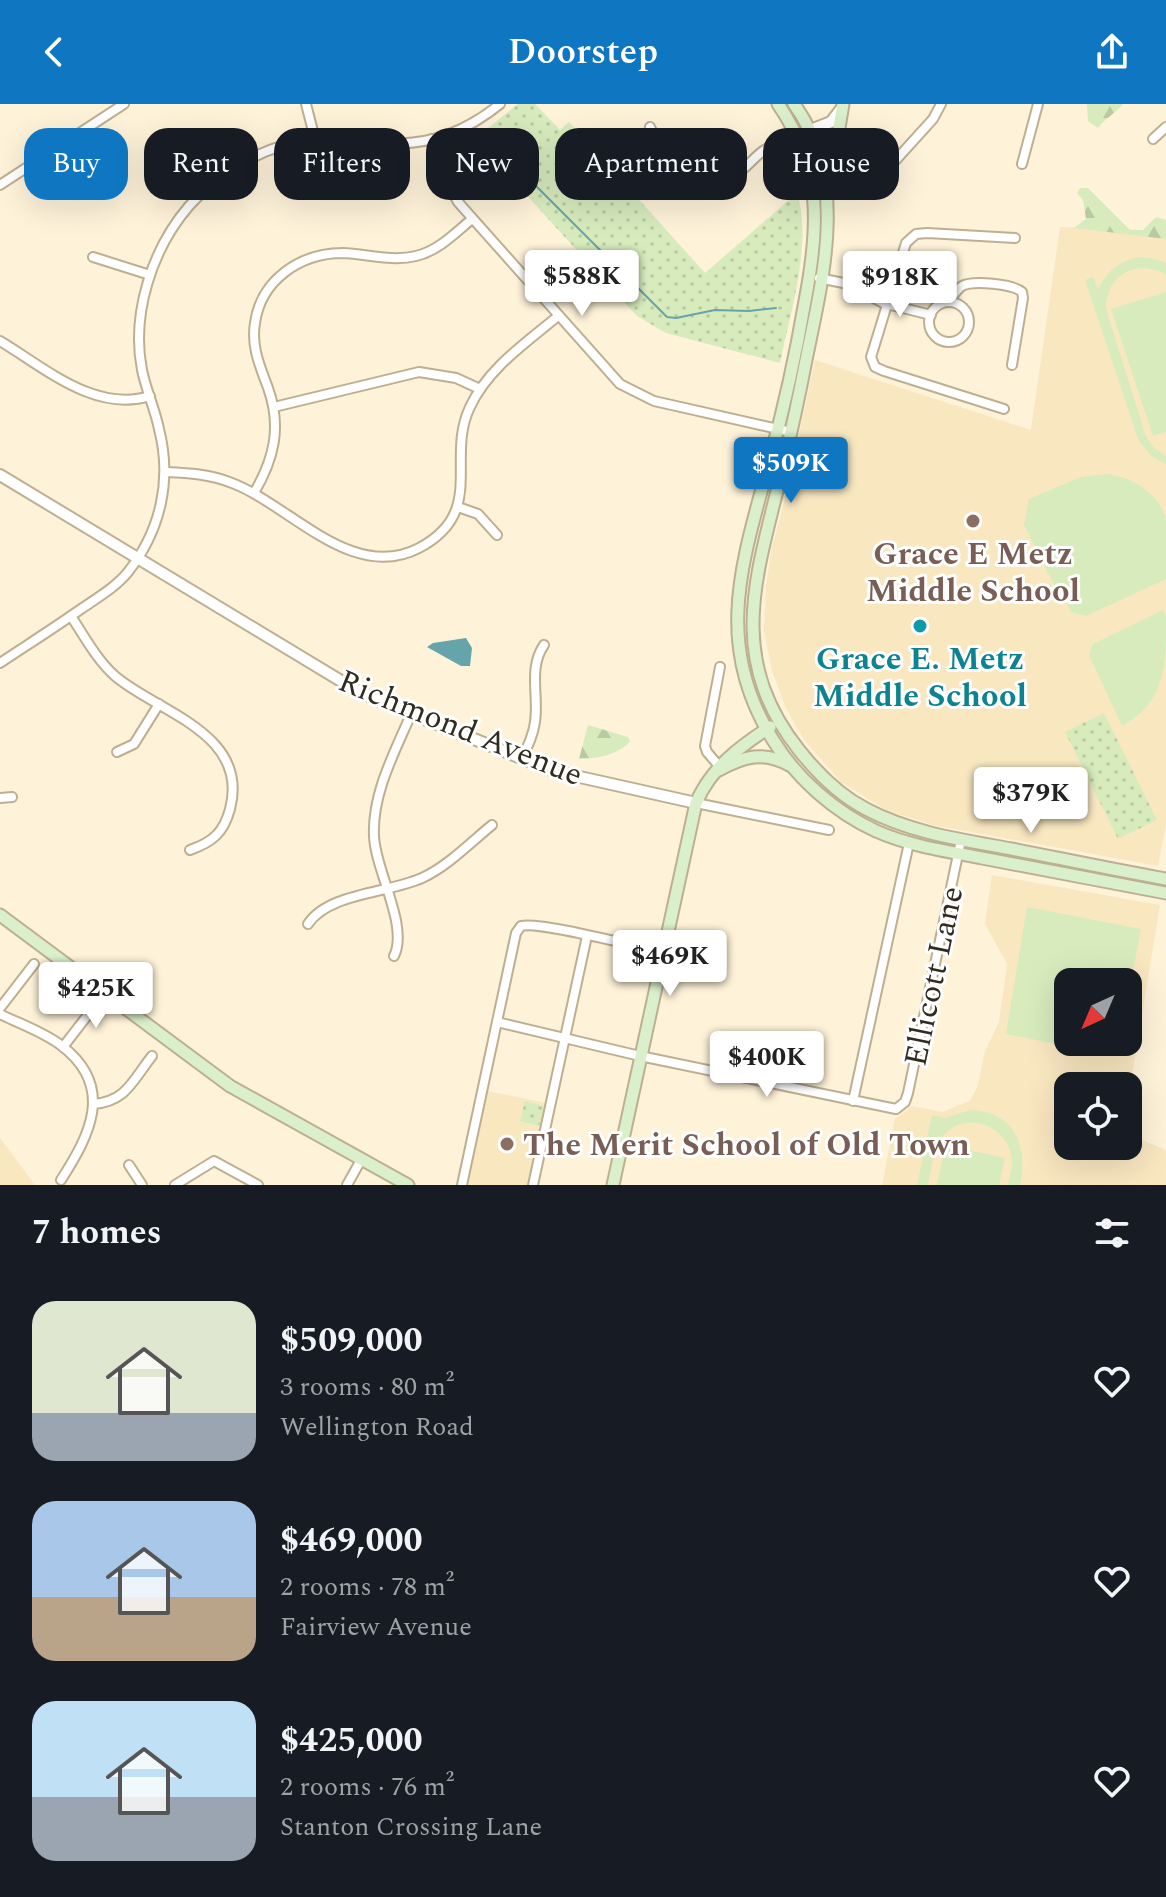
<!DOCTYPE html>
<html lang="en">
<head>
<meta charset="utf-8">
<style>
  :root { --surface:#171b24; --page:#242831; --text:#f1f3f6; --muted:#9ea1a6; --accent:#0f77c2 }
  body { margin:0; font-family:Spectral,serif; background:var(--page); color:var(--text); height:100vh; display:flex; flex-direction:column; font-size:30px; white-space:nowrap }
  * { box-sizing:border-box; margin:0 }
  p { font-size:26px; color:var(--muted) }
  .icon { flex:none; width:44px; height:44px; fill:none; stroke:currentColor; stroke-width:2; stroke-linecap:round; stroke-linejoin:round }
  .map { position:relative; height:1081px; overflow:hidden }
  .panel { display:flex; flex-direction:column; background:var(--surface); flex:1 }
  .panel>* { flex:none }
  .hud { position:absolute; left:24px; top:24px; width:1118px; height:72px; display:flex; gap:16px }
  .needle { width:52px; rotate:224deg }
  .tools { position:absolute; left:1054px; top:864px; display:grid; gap:16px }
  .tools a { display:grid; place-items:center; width:88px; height:88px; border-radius:16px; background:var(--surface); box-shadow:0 8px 32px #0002; font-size:40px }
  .price { position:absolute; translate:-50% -68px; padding:0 18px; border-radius:8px; background:#fff; color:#222; font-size:26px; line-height:52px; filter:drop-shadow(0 2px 4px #0008) }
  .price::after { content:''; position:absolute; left:50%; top:48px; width:24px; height:18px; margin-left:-12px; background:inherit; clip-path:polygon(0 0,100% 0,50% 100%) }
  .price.selected { background:var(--accent); color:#fff }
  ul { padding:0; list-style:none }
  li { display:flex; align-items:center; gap:24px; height:200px; padding:0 32px }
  li span { display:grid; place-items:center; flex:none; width:224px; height:160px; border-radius:24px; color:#555 }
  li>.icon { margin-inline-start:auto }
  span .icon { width:96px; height:96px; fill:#fffc; stroke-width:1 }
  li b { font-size:34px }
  h2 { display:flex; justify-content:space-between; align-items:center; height:96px; padding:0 32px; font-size:34px }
  .chip { padding:0 28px; border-radius:24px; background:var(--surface); box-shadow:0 8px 32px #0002; font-size:28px; line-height:72px }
  .chip.selected { background:var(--accent); color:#fff }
  header { display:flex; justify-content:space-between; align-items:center; height:104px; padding:0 32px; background:var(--accent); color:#fff; font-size:36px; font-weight:600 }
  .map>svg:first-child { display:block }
</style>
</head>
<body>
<header><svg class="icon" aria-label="back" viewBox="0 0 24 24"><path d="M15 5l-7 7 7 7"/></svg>Doorstep<svg class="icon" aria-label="share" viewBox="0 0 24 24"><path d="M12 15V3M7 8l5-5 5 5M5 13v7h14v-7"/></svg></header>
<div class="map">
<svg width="1166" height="1081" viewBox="0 0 1166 1081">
  <defs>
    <pattern id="forest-firs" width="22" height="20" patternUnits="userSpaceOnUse" patternTransform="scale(2)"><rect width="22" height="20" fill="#d7ebbd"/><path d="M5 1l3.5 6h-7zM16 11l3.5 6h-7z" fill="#b9caa2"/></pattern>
    <pattern id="park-dots" width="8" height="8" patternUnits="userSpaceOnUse" patternTransform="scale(2)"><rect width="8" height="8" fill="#d7ebbd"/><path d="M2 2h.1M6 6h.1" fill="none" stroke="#b9caa2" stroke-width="1.8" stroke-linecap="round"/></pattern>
  </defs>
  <rect width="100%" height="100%" fill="#fef2d9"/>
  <g fill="#f9e7c0" fill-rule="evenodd">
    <path d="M1060,123l106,4v594l-8,41 -225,-41 -47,-15 -45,-28 -37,-42 -19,-34 -13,-35 -8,-40 2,-46 6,-38 14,-52 29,-135 216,70z"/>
    <path d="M992,771l168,30 -32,195v-14h-60v60h60v-12l38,16v35h-284l13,-66 17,-13 30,6 28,-11 8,-16 7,-34 14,-29 8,-58 -22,-40zM1068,878h60v60h-60z"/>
    <path d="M487,987l60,12 -17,82h-64z"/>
    <path d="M0,1034l35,47h-35z"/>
  </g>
  <g fill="#d7ebbd">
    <path d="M1139,153l16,2 11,4v12c-29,-18 -61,1 -60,34l40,128 8,11 12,8v8l-15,-8 -13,-17 -53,-159 8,-3 5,13c8,-18 21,-29 41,-33z"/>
    <path d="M1166,188v140l-13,4 -42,-127z"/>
    <path d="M1107,370c24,3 53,19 59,46 0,17 0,40 0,59l-80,37 -15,-4 -9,-20 -4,1 -34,-68 5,-26 52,-22z"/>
    <path d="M1163,506l3,6c0,51 0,85 -44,110l-33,-71 4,-11z"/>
    <path d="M1027,803l114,22 -13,70v-17h-60v60h51l-2,14 -111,-22z"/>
    <path d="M970,1006c45,1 58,36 50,75h-12c2,-11 6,-20 3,-31 -8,-34 -54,-44 -72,-12 -7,12 -8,29 -11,43h-11l15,-70 13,3z"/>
    <path d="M945,1041l60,13 -6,27h-62z"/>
  </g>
  <g fill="url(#forest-firs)">
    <path d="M1087,0h36c-8,10 -18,14 -25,24l-10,-7z"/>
    <path d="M1080,84h8l42,42h13l13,-13 10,3v19l-92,-11 12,-9 -3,-19 -6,-7z"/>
    <path d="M588,621l40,12 2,4c-9,13 -35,18 -51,18z"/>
  </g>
  <g fill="url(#park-dots)">
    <path d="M518,0h17l25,26 9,-8 136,151 92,-80c16,49 -7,120 -17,170l-114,-30 -29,-17 -138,-151 -16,-33z"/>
    <path d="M1104,609l53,107 -39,19 -53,-107z"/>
    <path d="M525,997l19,5 -5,20 -19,-5z"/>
  </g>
  <path fill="#66a4ac" d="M466,534l6,10 -2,18h-9l-34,-19 6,-4z"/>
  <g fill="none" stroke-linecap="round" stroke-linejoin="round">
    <g stroke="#66a4ac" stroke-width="2">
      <path d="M491,29l31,38"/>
      <path d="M536,82l131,131 9,1 39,-8 34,1 27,-3"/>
    </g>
    <g stroke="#bdaf91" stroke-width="12">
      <g id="minor">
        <path d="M306,0l9,35"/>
        <path d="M650,23c16,33 42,70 85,48 11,-6 18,-17 28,-24 10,-7 23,-11 34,-16"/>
        <path d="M432,35l10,35 16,28 162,182 34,17 137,31"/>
        <path d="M1153,35l13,-12"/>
        <path d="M894,58l39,-43 8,-15"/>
        <path d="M1022,60l16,-60"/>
        <path d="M0,81l124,-81"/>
        <path d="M93,153l57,18"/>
        <path d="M819,174l29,6 35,19 48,12"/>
        <path d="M949,198c4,-6 7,-12 13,-16 11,-6 51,-2 60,6l1,6 -11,67"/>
        <circle cx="949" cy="218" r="20"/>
        <path d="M0,237c45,27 95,72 150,55"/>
        <path d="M274,303l145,-35 37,6 24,11"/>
        <path d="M1004,305l-120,-38 -9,-4 -4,-10 35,-114 10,-9 11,-1 88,5"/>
        <path d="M166,368c22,1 44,2 66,11 58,22 120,100 187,65 68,-36 26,-89 51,-141 18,-39 56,-64 88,-91"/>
        <path d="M254,389c20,-34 28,-66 14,-105 -8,-22 -17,-41 -13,-65 6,-43 45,-70 88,-70 24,1 49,9 73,3 22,-5 39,-23 56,-37"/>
        <path d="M458,403l20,7 19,21"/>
        <path d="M71,512c13,20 26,44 44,60 42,36 135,57 115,133 -6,23 -17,33 -40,41"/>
        <path d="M0,559c27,-18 54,-35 81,-54 16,-11 35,-22 47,-37 33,-42 44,-92 31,-143 -4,-20 -13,-39 -17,-59 -11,-56 10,-121 47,-164 31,-36 79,-62 126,-67 25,-2 49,2 73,4 42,3 80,-13 112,-39"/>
        <path d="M117,648l17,-8 25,-40"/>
        <path d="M521,655c7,-12 12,-23 14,-37 4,-26 -7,-54 9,-77"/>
        <path d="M719,662l-12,-14 -2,-6 15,-79"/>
        <path d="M0,694l12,-1"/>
        <path d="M696,699l133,27"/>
        <path d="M308,820c20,-31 81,-31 114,-46 26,-12 48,-35 70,-53"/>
        <path d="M394,852c15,-30 -19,-86 -20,-120 -2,-43 21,-84 37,-122"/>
        <path d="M0,904l34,-44"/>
        <path d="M0,910c20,10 44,18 62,32 53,41 28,89 -1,134"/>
        <path d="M497,918l143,34 256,53 9,-7 3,-9 53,-253"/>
        <path d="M63,943l41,-53"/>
        <path d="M853,997l56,-258"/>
        <path d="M93,1000c33,-2 40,-24 59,-48"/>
        <path d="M129,1061l13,20"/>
        <path d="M175,1081l39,-24 44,24"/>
        <path d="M347,1081l14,-25"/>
        <path d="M462,1081l54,-252 5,-7c18,-5 116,21 142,26"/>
        <path d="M533,1081l54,-249"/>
      </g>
    </g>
    <g stroke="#bdaf91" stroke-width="14">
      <g id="tertiary">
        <path d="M803,29l28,-11 10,-13"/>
        <path d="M0,371l351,212 24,12 178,72 143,32"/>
      </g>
    </g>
    <g stroke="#bdaf91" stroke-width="15">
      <g id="secondary">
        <path d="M778,0c45,65 41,124 27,197 -9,52 -20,103 -34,154 -27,103 -60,186 2,285 24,39 62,72 103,91 34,15 70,20 106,27 61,12 123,23 184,35"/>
        <path d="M794,0c54,74 30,169 13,251 -8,42 -17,83 -27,124 -25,101 -53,180 19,271 19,24 40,45 67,59 45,24 97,31 146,40 51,10 103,21 154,30"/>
        <path d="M829,83l14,-83"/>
        <path d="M719,666c25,-14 45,-19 70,-5"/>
        <path d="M0,811l230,171 178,99"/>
        <path d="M613,1081l83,-382c15,-35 43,-56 74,-76"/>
      </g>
    </g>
    <use href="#minor" stroke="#fff" stroke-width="8"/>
    <use href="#tertiary" stroke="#fff" stroke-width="10"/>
    <use href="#secondary" stroke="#daefcc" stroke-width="11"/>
  </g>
  <g fill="#8d6e63" stroke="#fff" stroke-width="3">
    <circle cx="973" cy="417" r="8"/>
    <circle cx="507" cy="1040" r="8"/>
  </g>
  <circle fill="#0f9aa8" stroke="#fff" stroke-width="3" cx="920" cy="522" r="8"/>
  <g text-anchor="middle" stroke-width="6" stroke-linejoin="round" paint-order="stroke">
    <g font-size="32" font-weight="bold" fill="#785e54" stroke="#fff">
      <text x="973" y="460">Grace E Metz<tspan x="973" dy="37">Middle School</tspan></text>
      <text x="523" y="1051" text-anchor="start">The Merit School of Old Town</text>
    </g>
    <g font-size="32" font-weight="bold" fill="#0d838f" stroke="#fff">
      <text x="920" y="565">Grace E. Metz<tspan x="920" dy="37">Middle School</tspan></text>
    </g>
    <g font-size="32" fill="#312c20" stroke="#fff">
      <text transform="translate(461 623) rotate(22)" y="11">Richmond Avenue</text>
      <text transform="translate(933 872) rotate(-78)" y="11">Ellicott Lane</text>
    </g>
  </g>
</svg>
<div class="tools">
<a><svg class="needle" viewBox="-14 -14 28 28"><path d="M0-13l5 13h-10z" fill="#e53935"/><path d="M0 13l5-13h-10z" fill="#9ea1a6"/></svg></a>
<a><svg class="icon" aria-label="locate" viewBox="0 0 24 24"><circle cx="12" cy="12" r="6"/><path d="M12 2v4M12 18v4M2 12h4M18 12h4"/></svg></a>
</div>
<b class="price" style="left:582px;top:214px">$588K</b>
<b class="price" style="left:900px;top:215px">$918K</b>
<b class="price selected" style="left:791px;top:401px">$509K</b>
<b class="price" style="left:1031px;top:731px">$379K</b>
<b class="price" style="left:670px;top:894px">$469K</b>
<b class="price" style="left:96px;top:926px">$425K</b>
<b class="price" style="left:767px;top:995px">$400K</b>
<div class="hud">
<a class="chip selected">Buy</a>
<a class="chip">Rent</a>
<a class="chip">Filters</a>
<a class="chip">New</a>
<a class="chip">Apartment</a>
<a class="chip">House</a>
</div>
</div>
<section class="panel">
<h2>7 homes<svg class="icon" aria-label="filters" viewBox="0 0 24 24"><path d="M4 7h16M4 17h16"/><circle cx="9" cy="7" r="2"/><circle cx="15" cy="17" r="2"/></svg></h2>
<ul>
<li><span style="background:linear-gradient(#dfe7d0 70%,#9aa5b1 0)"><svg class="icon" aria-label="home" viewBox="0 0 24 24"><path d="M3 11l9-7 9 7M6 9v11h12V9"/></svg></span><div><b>$509,000</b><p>3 rooms · 80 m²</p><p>Wellington Road</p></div><svg class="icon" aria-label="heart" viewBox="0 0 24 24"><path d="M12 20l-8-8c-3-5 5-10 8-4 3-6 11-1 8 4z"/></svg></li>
<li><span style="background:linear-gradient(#a9c7e8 60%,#b9a48a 0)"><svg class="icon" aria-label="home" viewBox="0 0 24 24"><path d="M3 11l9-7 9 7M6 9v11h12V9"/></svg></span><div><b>$469,000</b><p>2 rooms · 78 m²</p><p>Fairview Avenue</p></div><svg class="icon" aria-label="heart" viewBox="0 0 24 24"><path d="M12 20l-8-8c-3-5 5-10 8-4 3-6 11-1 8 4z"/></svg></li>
<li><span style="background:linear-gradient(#bfe0f5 60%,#9aa5b1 0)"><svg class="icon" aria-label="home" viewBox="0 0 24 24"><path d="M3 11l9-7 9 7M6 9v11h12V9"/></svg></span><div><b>$425,000</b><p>2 rooms · 76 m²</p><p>Stanton Crossing Lane</p></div><svg class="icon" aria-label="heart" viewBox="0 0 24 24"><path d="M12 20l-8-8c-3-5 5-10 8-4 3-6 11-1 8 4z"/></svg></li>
</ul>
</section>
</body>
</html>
